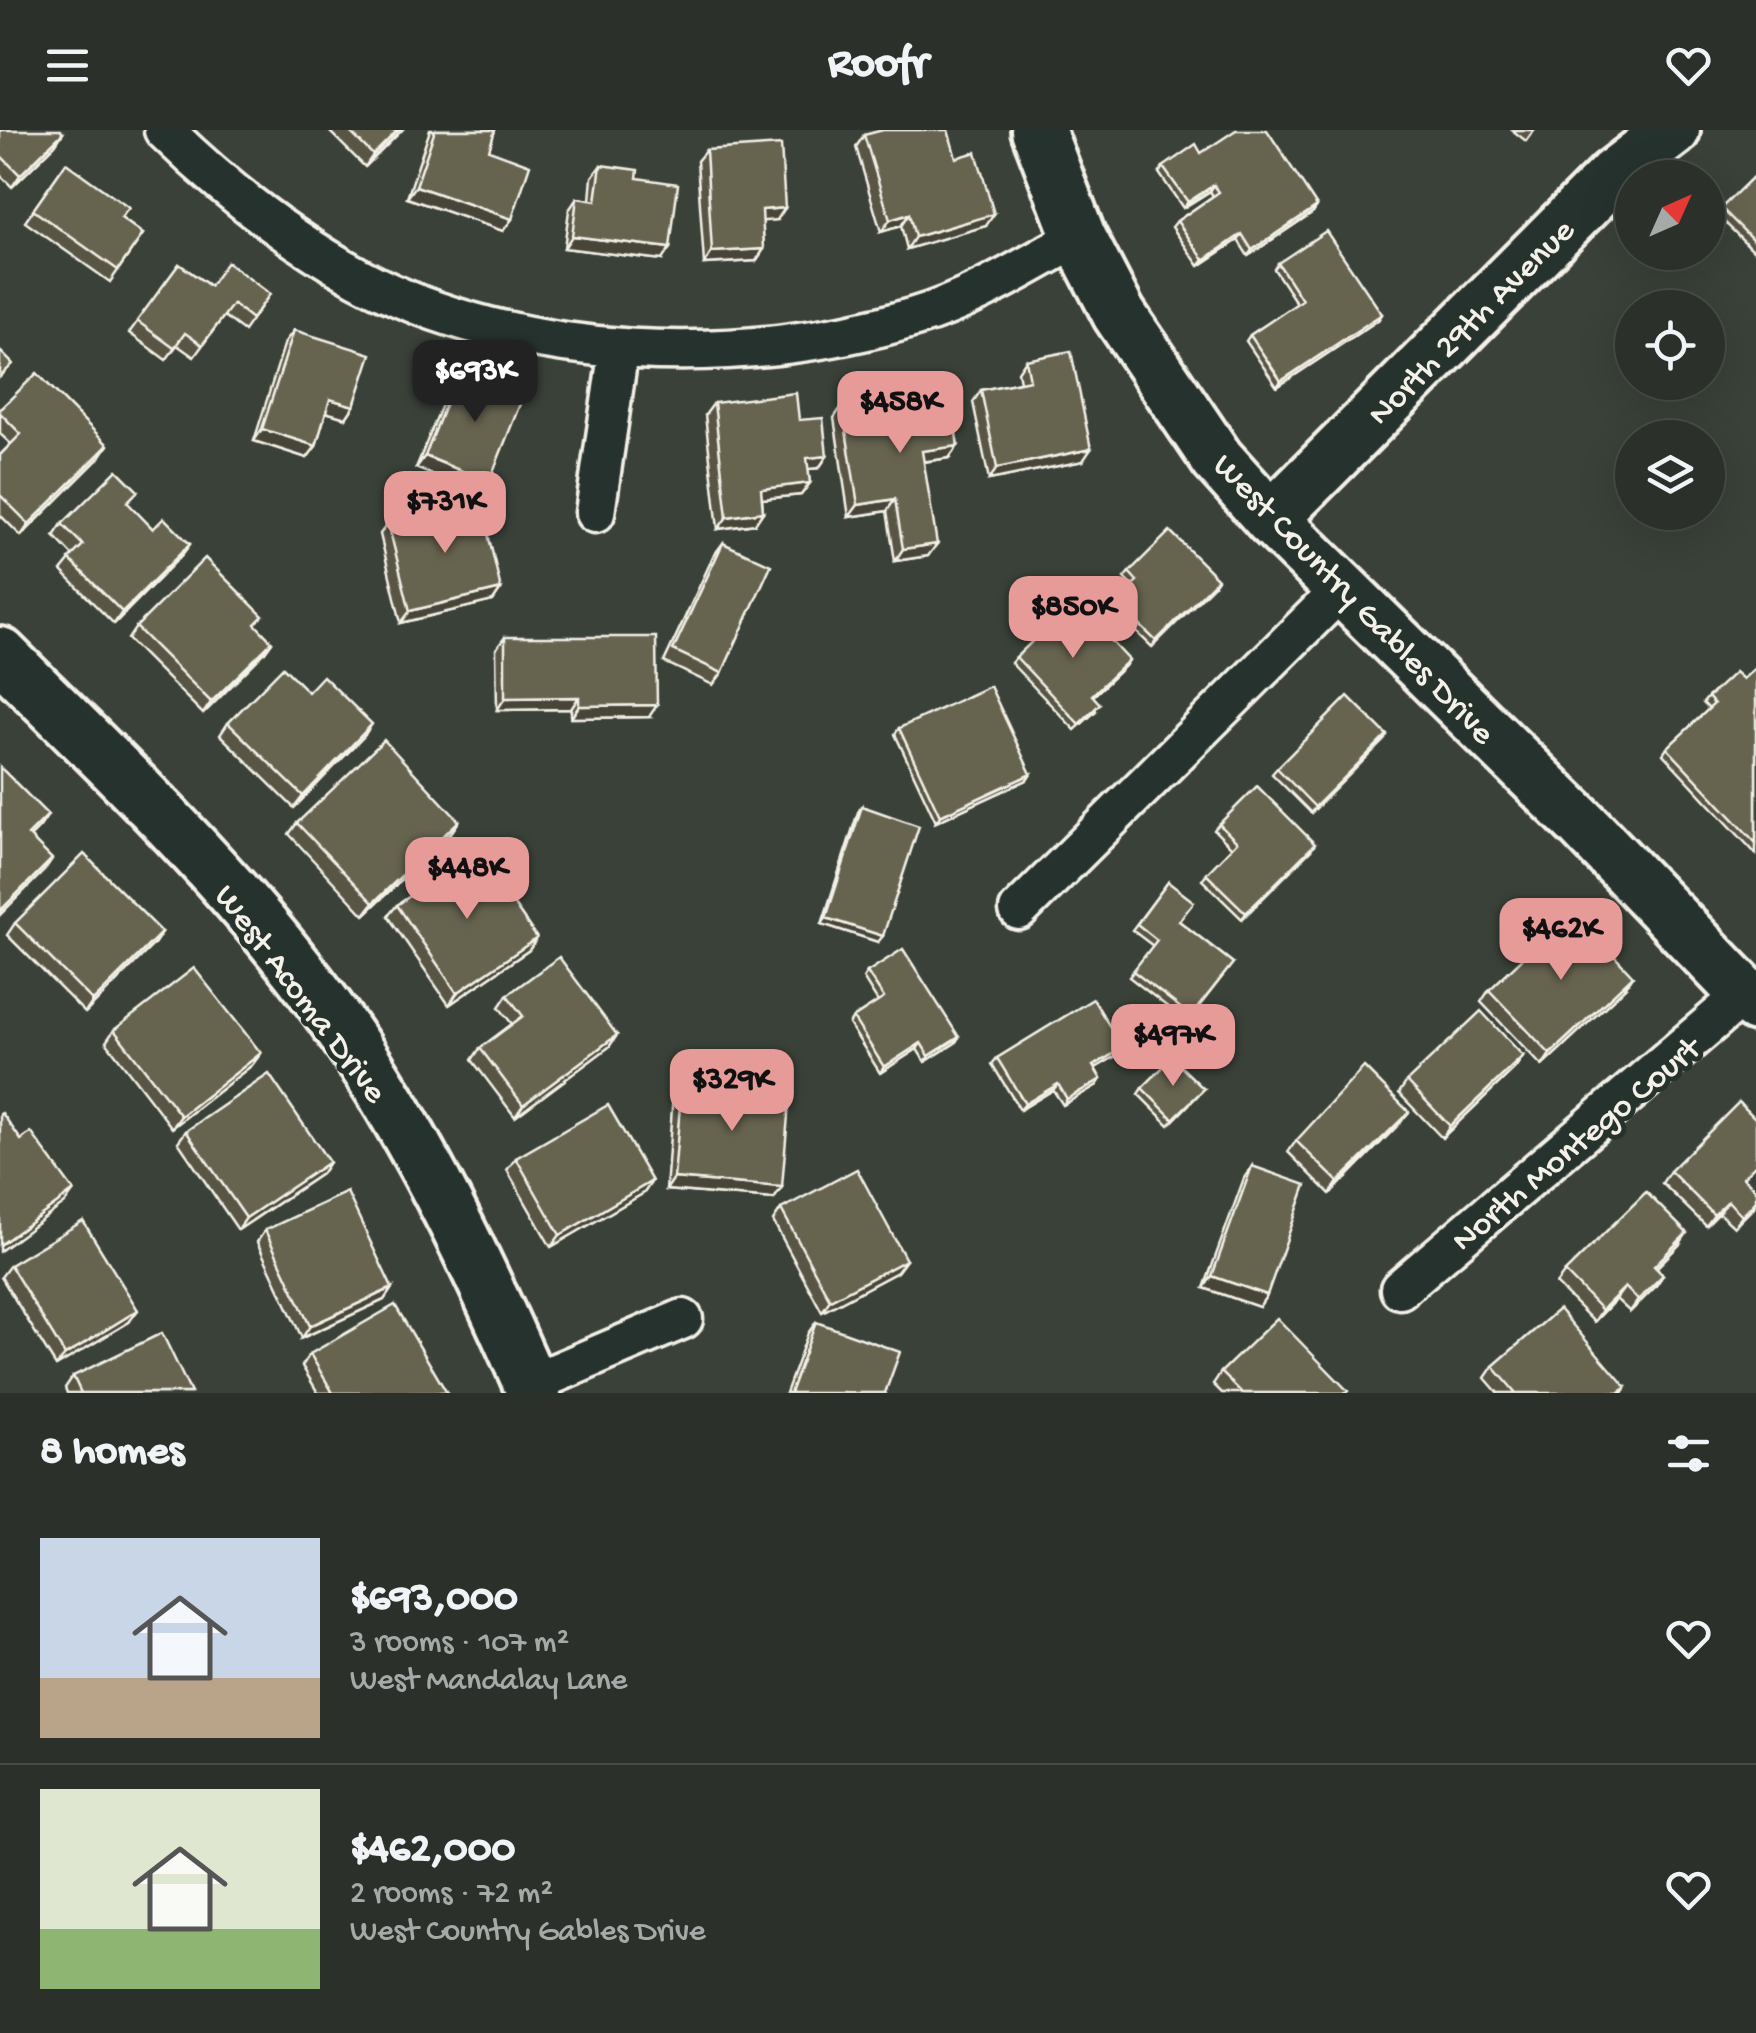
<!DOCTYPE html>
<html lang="en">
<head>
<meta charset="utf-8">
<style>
  :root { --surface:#2b312a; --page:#333932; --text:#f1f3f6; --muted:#a6a9a8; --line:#474c47; --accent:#e69b98 }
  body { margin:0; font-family:"Gochi Hand",sans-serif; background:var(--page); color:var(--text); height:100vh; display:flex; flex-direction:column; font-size:38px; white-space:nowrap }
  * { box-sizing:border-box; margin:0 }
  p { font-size:32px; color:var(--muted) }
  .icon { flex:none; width:55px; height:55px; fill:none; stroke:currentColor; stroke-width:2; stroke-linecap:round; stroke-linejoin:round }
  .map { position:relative; height:1263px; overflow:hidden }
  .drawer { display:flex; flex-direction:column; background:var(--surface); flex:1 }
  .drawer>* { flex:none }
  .needle { width:65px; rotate:45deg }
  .fabs { position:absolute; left:1615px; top:30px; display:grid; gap:20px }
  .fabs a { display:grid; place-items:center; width:110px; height:110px; border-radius:50%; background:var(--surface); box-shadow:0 10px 40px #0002,0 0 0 2px var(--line); font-size:50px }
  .price { position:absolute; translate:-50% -85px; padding:0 22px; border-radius:20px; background:var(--accent); color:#111; font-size:32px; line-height:65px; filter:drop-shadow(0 2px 5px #0008) }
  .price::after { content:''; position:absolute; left:50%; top:60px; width:30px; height:22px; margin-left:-15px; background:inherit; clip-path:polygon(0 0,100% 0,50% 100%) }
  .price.active { background:#222; color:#fff }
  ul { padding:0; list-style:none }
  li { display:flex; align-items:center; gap:30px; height:250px; padding:0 40px }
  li+li { border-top:2px solid var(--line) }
  li span { display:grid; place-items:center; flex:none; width:280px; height:200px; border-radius:0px; color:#555 }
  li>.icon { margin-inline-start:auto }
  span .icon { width:120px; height:120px; fill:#fffc; stroke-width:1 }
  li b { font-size:42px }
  h2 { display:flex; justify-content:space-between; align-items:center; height:120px; padding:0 40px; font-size:42px }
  header { display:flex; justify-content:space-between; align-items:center; height:130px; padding:0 40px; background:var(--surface); font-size:45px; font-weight:700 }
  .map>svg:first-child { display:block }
</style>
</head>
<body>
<header><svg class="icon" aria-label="menu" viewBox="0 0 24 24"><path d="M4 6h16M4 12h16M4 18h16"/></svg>Roofr<svg class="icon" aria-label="heart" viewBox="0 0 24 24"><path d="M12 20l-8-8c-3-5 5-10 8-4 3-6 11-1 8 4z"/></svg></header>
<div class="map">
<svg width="1756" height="1263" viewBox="0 0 1756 1263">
  <rect width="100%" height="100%" fill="#394138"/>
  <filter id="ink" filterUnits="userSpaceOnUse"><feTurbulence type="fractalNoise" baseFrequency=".01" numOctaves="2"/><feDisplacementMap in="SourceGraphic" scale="20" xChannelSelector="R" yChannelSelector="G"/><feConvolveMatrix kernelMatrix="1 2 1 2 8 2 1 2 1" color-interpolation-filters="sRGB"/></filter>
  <g filter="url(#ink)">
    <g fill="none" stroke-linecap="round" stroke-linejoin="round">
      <g stroke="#f4f1e8" stroke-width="45">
        <g id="street">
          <path d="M164,0c58,57 123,108 194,147 158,86 387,92 557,40 58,-17 111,-51 164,-80"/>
          <path d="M595,383l24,-165"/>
          <path d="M1019,780l323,-321"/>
          <path d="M1400,1159l346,-296"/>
          <path d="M530,1254l153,-65"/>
        </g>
      </g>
      <g stroke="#f4f1e8" stroke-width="60">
        <g id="secondary">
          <path d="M1038,0l41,107 40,77 98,145 54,60 310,304 175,182"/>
          <path d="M1271,389l342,-343 60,-46"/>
          <path d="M0,524c130,129 269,259 368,414 65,102 118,214 166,325"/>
        </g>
      </g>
      <use href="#street" stroke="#26332d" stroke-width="38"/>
      <use href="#secondary" stroke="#26332d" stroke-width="52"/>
    </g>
    <g fill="#585545" stroke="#f4f1e8" stroke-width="2.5">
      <path d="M0,0l63,3 -8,12 -43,42 -12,-12z"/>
      <path d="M328,0h74l-37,37z"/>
      <path d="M430,0h65l-6,20 14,81 -96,-33z"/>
      <path d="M1512,0h22l-8,11z"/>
      <path d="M864,5l92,23 30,68 -79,23 -6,-23 -20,6 -25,-85z"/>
      <path d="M706,20l71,70 -15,1 2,28 -8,12 -52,3 -7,-103z"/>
      <path d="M1201,23l116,53 -4,6 -65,44 -10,-16 -39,26 -27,-39 5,-6 36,-25 -3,-5 -27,17 -24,-35 4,-6z"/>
      <path d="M66,33l55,55 22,16 -33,48 -85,-60z"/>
      <path d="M601,35l36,13 25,82 -98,-12 5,-38 8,-12 13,2 2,-23z"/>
      <path d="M1756,44v79l-39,-38z"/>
      <path d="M1278,133l104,51 -4,6 -101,67 -31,-46 4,-6 47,-31 -23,-35z"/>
      <path d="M179,134l31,22 60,8 -26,37 -20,-15 -30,41 -17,-12 -11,15 -37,-27z"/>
      <path d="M294,200l60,76 -8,12 -20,-6 -10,34 -9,12 -53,-17 31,-99z"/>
      <path d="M1026,230l57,101 -94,19 -16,-78 8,-12 39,-8 -2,-10z"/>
      <path d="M460,238l20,126 -64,-26 36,-88z"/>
      <path d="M714,273l85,17 28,36 -8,12 -11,1 2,14 -9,12 -39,4 1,13 -8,12 -37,5 -13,-114z"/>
      <path d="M842,276l107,52 -25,4 4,94 -33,5 -8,-50 -38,6 -15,-99z"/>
      <path d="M0,279l100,48 -79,79 -21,-21v-60l11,-11 -11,-10z"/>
      <path d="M128,374l25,25 37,15 -9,12 -67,68 -53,-53 12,-15 -19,-20 8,-12z"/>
      <path d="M388,393l113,66 -8,12 -92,22 -21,-89z"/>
      <path d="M723,413l-1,130 -9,12 -49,-23 50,-107z"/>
      <path d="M1129,442l85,13 -62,62 -40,-39 20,-22 -8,-8z"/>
      <path d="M256,496l16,16 -8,11 -61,61 -75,-75 8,-12z"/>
      <path d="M505,507l144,80 -78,1v-9l-74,1 -1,-61z"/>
      <path d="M1016,527l113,3 -4,6 -32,30 3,15 -21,19 -64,-67z"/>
      <path d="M1756,537v187l-93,-100 4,-6 42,-39 -6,-6 5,-6 35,-18z"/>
      <path d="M228,593l136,13 -70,72 -74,-73z"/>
      <path d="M899,598l132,46 -4,6 -91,42 -41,-88z"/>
      <path d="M1383,611l-72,72 -39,-39 5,-6z"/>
      <path d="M862,676l16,136 -56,-18 36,-112z"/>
      <path d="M459,691l-8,12 -87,82 -75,-81 8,-11z"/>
      <path d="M1219,694l92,26 -69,69 -40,-39 30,-32 -18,-18z"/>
      <path d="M1168,752l11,39 54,42 -46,59 -58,-45 24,-31 -21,-16z"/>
      <path d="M397,775l140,33 -8,12 -80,55 -61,-89z"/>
      <path d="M15,793l147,9 -8,12 -69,69 -78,-78z"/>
      <path d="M867,842l92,65 -4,6 -30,19 -8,-13 -37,24 -31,-49 4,-6 25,-16 -15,-24z"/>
      <path d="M1625,858l-83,78 -61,-64 8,-12z"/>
      <path d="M507,865l110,40 -8,12 -94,70 -43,-57 8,-12 32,-24 -13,-17z"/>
      <path d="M114,900l147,23 -9,12 -80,63 -66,-86z"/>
      <path d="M1119,924l-24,14 6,11 -4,6 -34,20 -10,-15 -33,20 -28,-46 5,-6z"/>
      <path d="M1523,926l-8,12 -73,70 -43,-45 8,-12z"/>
      <path d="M682,952l100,105 -8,12 -108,-9 7,-96z"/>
      <path d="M1142,958l62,1 -35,36 -31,-31z"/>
      <path d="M1400,993l-70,71 -42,-42 8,-11z"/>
      <path d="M186,1001l143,31 -8,12 -83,56 -60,-88z"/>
      <path d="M516,1028l128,35 -93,54 -44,-77z"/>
      <path d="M1252,1036l15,129 -8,12 -55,-19 40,-110z"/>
      <path d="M1670,1041l75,8 9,28 -20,20 -15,-14 -13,13 -44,-43z"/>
      <path d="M781,1079l125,51 -9,12 -75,40 -49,-91z"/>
      <path d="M265,1100l127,58 -8,12 -82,38 -45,-96z"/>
      <path d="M1679,1115l-23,23 7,7 -8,12 -25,25 -14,-13 -22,23 -38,-38 9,-12z"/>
      <path d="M10,1135l119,57 -73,44 -55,-89z"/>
      <path d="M816,1192l69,71h-99l22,-60z"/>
      <path d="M310,1224l137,39h-129l-16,-27z"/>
      <path d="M1493,1236l133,21 -4,6h-124l-13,-15z"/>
      <path d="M1221,1242l126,21h-125l-9,-9z"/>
      <path d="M73,1246l118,17h-124l-2,-5z"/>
    </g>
    <g fill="#474538" stroke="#f4f1e8" stroke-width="2.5">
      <path d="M398,0h4l-37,37 8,-12z"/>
      <path d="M63,3l-8,12 -43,42 8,-12z"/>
      <path d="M1214,55l-4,6 -27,17 5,-6z"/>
      <path d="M416,56l96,33 -9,12 -96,-33z"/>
      <path d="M1317,76l-4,6 -65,44 4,-6z"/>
      <path d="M785,78l-8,12 -24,2 9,-12z"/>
      <path d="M909,84l-8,12 -20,6 9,-12z"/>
      <path d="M994,84l-8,12 -79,23 8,-12z"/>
      <path d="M1242,104l-4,6 -39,26 5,-6z"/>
      <path d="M572,106l98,12 -8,12 -98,-12z"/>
      <path d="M764,119l-8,12 -52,3 8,-12z"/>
      <path d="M1382,184l-4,6 -101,67 4,-6z"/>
      <path d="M330,269l24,7 -8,12 -24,-7z"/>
      <path d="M262,299l54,17 -9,12 -53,-17z"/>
      <path d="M108,315l-8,12 -79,79 8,-12z"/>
      <path d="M958,316l-9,12 -35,5 8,-12z"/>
      <path d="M1091,319l-8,12 -94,19 8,-12z"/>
      <path d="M425,326l64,26 -9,12 -64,-26z"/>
      <path d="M827,326l-8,12 -20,2 8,-12z"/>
      <path d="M810,353l-9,12 -49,5 9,-11z"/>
      <path d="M895,369l-8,12 -38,6 9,-12z"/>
      <path d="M763,382l-8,12 -37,5 9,-12z"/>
      <path d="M190,414l-9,12 -67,68 8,-12z"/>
      <path d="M937,414l-9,12 -33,5 8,-12z"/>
      <path d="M1218,449l-4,6 -62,62 4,-6z"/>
      <path d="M501,459l-8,12 -92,22 9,-12z"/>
      <path d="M272,512l-8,11 -61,61 8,-12z"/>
      <path d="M1129,530l-4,6 -37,35 4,-6z"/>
      <path d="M579,567l-8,12 -74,1 8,-12z"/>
      <path d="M657,575l-8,12 -78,1 8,-12z"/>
      <path d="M372,594l-8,12 -70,72 9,-12z"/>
      <path d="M1387,605l-4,6 -72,72 4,-6z"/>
      <path d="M1031,644l-4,6 -91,42 4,-6z"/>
      <path d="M48,685l-8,12 -20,20 8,-12z"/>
      <path d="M459,691l-8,12 -87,82 9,-12z"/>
      <path d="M1315,714l-4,6 -69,69 4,-6z"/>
      <path d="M52,729l-8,12 -44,44v-4z"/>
      <path d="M826,788l57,18 -5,6 -56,-18z"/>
      <path d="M162,802l-8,12 -69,69 8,-12z"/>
      <path d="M537,808l-8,12 -80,55 8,-12z"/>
      <path d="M1633,846l-8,12 -83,78 8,-12z"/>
      <path d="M617,905l-8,12 -94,70 8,-12z"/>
      <path d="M959,907l-4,6 -30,19 4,-6z"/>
      <path d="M921,913l-4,6 -37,24 4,-6z"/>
      <path d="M1123,918l-4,6 -30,18 4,-6z"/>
      <path d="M261,923l-9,12 -80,63 9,-12z"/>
      <path d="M1523,926l-8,12 -73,70 8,-12z"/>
      <path d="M1101,949l-4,6 -34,20 4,-6z"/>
      <path d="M1058,954l-5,6 -33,20 5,-6z"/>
      <path d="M1409,982l-9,11 -70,71 8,-12z"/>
      <path d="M329,1032l-8,12 -83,56 8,-12z"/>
      <path d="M674,1048l108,9 -8,12 -108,-9z"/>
      <path d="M652,1051l-8,12 -93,54 9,-12z"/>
      <path d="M74,1061l-9,12 -65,48v-6z"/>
      <path d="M1728,1071l-9,12 -13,13 8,-11z"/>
      <path d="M1756,1071l-2,6 -20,20 8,-11z"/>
      <path d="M1687,1103l-8,12 -33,33 8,-12z"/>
      <path d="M906,1130l-9,12 -75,40 8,-12z"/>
      <path d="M1663,1145l-8,12 -25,25 8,-12z"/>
      <path d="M1212,1146l55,19 -8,12 -55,-19z"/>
      <path d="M1625,1157l-9,12 -22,23 8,-12z"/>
      <path d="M392,1158l-8,12 -82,38 8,-12z"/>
      <path d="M138,1180l-9,12 -73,44 9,-11z"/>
    </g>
    <g fill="#666350" stroke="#f4f1e8" stroke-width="2.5">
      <path d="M0,0h60l3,3 -43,42 -20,-20z"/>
      <path d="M348,0h50l-25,25z"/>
      <path d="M435,0h60l-6,20 41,15 -18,54 -96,-33z"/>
      <path d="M883,0h65l8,28 20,-6 18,62 -79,23 -6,-23 -19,6 -26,-85z"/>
      <path d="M1236,0h31l50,76 -65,44 -10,-16 -38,26 -27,-39 42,-29 -5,-7 -26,17 -25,-35 33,-23 5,9z"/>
      <path d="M781,15l4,63 -23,2 2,39 -52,3 -6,-102z"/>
      <path d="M66,33l63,45 -8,10 22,16 -25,36 -85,-60z"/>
      <path d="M601,35l37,5 -1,8 41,6 -8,64 -98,-12 5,-38 19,3z"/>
      <path d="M1756,44v69l-35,-35z"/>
      <path d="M1326,101l56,83 -101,67 -31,-46 52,-35 -24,-37z"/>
      <path d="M227,132l43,32 -18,25 -19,-15 -31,41 -17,-12 -11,15 -37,-27 42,-57 31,22z"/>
      <path d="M294,200l77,24 -17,52 -24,-7 -14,47 -54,-17z"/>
      <path d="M0,221l13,13 -13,13z"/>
      <path d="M1071,221l20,98 -94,19 -16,-78 49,-10 -4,-20z"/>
      <path d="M460,238l64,26 -35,88 -64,-26z"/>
      <path d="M37,243l71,72 -79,79 -29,-29v-40l21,-21 -21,-21v-4z"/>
      <path d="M949,260l9,56 -36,5 15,93 -34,5 -8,-50 -37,6 -16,-99z"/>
      <path d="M796,263l3,27 24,-2 4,38 -20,2 3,25 -49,6 2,23 -36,5 -13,-114z"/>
      <path d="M117,340l21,21 -11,11 26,27 11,-11 26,26 -68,68 -53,-53 14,-14 -21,-21z"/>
      <path d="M480,370l21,89 -91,22 -22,-88z"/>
      <path d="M1170,401l48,48 -62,62 -40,-39 21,-21 -8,-9z"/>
      <path d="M723,413l48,22 -49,108 -49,-23z"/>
      <path d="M205,428l58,58 -8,8 17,18 -61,60 -75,-75z"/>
      <path d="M1074,471l55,59 -37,35 8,9 -21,20 -63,-67z"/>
      <path d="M505,507h151l1,68 -78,1v-9l-74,1z"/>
      <path d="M283,537l25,25 15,-16 49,48 -69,72 -75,-73z"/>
      <path d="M1756,537v176l-89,-95 47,-44 -6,-7 27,-25 8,7z"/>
      <path d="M990,556l41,88 -91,42 -41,-88z"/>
      <path d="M1348,566l39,39 -72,72 -38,-39z"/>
      <path d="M384,610l75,81 -86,82 -76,-80z"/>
      <path d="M0,637l48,48 -20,20 24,24 -52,52z"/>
      <path d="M1257,656l58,58 -69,69 -40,-39 31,-32 -18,-18z"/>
      <path d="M862,676l57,20 -36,110 -57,-18z"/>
      <path d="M476,720l61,88 -80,55 -60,-88z"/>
      <path d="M84,724l78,78 -69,69 -78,-78z"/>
      <path d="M1168,752l26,20 -15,19 54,42 -42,53 -58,-45 24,-31 -20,-16z"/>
      <path d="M1572,781l61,65 -83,78 -61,-64z"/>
      <path d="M903,819l56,88 -30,19 -8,-13 -37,24 -31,-49 31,-20 -17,-26z"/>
      <path d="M559,827l58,78 -94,70 -43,-57 43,-32 -16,-21z"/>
      <path d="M194,838l67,85 -80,63 -67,-86z"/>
      <path d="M1093,869l30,49 -30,18 8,13 -34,20 -9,-15 -33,20 -28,-46z"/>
      <path d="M1481,881l42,45 -73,70 -43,-45z"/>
      <path d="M1172,928l32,31 -31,30 -31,-31z"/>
      <path d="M1364,937l45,45 -71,70 -42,-41z"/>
      <path d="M269,944l60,88 -83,56 -60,-87z"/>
      <path d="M682,952l108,9 -8,96 -108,-9z"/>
      <path d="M1739,972l17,17v45l-13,13 13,13v11l-14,15 -14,-15 -14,14 -44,-44z"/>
      <path d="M608,975l44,76 -92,54 -44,-77z"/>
      <path d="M2,983l19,27 10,-8 43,59 -74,54v-131z"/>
      <path d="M1252,1036l54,19 -39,110 -55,-19z"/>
      <path d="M857,1039l49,91 -76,40 -49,-91z"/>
      <path d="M347,1062l45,96 -82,38 -45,-96z"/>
      <path d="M1646,1062l41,41 -33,33 9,9 -25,25 -13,-13 -23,23 -37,-38z"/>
      <path d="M83,1091l55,89 -73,45 -55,-90z"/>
      <path d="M395,1175l52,88h-114l-23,-39z"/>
      <path d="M1559,1179l67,78 -7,6h-103l-23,-27z"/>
      <path d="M1277,1188l71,73 -2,2h-104l-21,-21z"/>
      <path d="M816,1192l84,30 -15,41h-95z"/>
      <path d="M162,1203l29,60h-110l-8,-17z"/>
    </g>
  </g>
  <g text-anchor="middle" stroke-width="10" stroke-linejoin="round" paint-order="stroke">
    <g font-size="35" fill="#f4f1e8" stroke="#26332d">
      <text transform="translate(1469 190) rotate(-45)" y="12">North 29th Avenue</text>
      <text transform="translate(1356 467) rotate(46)" y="12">West Country Gables Drive</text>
      <text transform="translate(303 862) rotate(53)" y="12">West Acoma Drive</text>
      <text transform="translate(1574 1012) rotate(-40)" y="12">North Montego Court</text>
    </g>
  </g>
</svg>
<div class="fabs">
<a><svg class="needle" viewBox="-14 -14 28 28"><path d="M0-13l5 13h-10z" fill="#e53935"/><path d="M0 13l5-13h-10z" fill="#a6a9a8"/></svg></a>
<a><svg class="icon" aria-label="locate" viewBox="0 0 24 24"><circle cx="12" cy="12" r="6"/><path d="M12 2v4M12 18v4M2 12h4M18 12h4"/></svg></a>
<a><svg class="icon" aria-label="layers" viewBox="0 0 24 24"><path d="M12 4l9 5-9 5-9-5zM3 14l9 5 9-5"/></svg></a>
</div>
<b class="price active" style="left:475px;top:295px">$693K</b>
<b class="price" style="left:900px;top:326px">$458K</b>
<b class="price" style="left:445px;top:426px">$731K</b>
<b class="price" style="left:1073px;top:531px">$850K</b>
<b class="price" style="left:467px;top:792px">$448K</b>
<b class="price" style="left:1561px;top:853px">$462K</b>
<b class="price" style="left:1173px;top:959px">$497K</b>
<b class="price" style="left:732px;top:1004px">$329K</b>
</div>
<section class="drawer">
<h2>8 homes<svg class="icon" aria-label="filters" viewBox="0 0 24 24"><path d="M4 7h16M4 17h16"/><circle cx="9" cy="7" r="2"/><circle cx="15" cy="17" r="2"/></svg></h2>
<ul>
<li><span style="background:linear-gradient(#c9d6e8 70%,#b9a48a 0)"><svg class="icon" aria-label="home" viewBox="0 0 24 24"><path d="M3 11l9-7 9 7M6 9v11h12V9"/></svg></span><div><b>$693,000</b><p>3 rooms · 107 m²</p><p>West Mandalay Lane</p></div><svg class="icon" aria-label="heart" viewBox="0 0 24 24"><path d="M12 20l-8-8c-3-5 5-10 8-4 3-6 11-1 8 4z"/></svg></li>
<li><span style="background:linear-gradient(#dfe7d0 70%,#8fb573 0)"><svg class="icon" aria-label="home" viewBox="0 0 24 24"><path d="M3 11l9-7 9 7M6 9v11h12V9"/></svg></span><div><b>$462,000</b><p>2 rooms · 72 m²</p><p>West Country Gables Drive</p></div><svg class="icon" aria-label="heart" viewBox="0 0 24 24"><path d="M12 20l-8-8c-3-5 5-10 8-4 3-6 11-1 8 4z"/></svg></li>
</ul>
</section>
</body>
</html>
